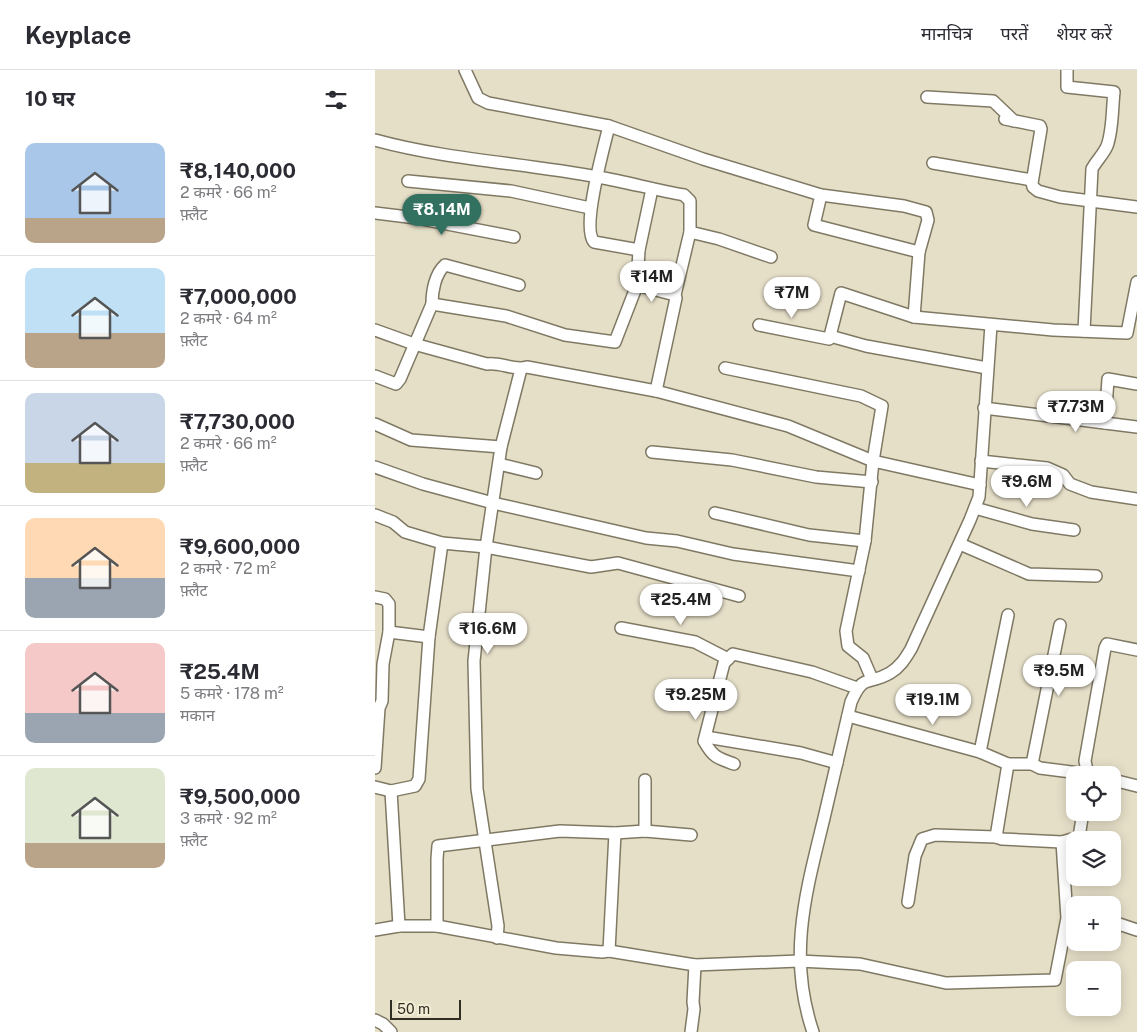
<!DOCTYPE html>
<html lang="hi">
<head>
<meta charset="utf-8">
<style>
  :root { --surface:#fff; --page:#f2f2f3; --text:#2b2b33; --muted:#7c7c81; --line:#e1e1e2; --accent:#32715f }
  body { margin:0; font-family:"Public Sans","Noto Sans Devanagari",sans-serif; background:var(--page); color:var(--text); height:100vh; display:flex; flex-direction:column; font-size:19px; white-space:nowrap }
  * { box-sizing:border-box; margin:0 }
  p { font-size:16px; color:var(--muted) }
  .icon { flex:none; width:28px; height:28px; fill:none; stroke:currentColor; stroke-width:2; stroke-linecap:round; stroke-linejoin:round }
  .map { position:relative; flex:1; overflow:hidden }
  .panel { display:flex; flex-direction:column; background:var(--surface); width:375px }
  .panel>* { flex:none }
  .buttons { position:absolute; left:691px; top:696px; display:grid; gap:10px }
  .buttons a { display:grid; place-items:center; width:55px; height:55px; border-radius:10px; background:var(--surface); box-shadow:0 2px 12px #0003; font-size:25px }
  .scale { position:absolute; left:15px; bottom:12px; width:71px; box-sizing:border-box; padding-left:5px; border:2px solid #302d24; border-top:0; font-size:14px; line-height:18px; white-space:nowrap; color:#302d24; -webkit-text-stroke:4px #f3ecd5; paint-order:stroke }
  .price { position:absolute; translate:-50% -42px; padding:0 11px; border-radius:18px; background:#fff; color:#222; font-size:16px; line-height:32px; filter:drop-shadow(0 1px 2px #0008) }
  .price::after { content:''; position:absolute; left:50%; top:30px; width:15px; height:11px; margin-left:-8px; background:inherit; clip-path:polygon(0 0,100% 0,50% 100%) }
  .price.active { background:var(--accent); color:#fff }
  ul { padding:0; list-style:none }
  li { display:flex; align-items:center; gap:15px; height:125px; padding:0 25px }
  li+li { border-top:1px solid var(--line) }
  li span { display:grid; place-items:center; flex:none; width:140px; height:100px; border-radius:10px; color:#555 }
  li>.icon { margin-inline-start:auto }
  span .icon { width:60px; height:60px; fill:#fffc; stroke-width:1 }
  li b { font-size:21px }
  h2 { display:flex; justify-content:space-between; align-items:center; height:60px; padding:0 25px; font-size:21px }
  header { display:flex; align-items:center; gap:30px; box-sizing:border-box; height:70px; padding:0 25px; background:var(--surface); border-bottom:1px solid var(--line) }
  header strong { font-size:24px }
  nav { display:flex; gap:28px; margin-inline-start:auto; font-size:18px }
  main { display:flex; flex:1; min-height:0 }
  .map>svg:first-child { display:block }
</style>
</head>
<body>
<header>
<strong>Keyplace</strong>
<nav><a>मानचित्र</a><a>परतें</a><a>शेयर करें</a></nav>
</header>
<main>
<section class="panel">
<h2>10 घर<svg class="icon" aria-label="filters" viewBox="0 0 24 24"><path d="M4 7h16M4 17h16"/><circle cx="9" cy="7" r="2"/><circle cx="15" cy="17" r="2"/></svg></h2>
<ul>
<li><span style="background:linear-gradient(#a9c7e8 75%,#b9a48a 0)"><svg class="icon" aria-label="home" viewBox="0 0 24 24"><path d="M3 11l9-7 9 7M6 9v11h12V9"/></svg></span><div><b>₹8,140,000</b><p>2 कमरे · 66 m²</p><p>फ़्लैट</p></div></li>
<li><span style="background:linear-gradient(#bfe0f5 65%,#b9a48a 0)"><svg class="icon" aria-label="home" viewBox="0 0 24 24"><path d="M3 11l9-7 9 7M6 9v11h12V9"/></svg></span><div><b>₹7,000,000</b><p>2 कमरे · 64 m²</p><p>फ़्लैट</p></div></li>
<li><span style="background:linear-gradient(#c9d6e8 70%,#c2b280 0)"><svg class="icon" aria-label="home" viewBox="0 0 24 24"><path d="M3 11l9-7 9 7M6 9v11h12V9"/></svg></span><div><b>₹7,730,000</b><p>2 कमरे · 66 m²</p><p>फ़्लैट</p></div></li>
<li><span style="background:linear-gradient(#ffd9b3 60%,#9aa5b1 0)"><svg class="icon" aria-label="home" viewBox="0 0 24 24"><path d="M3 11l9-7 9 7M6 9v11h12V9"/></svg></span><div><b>₹9,600,000</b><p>2 कमरे · 72 m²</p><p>फ़्लैट</p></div></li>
<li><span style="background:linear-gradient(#f6c9c9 70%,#9aa5b1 0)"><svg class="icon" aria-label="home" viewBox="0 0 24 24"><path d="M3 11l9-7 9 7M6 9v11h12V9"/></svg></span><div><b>₹25.4M</b><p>5 कमरे · 178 m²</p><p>मकान</p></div></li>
<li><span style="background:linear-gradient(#dfe7d0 75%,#b9a48a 0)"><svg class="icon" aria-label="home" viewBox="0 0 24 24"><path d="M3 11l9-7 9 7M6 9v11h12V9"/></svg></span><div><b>₹9,500,000</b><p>3 कमरे · 92 m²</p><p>फ़्लैट</p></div></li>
</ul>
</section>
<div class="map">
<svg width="762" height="962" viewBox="0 0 762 962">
  <rect width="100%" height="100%" fill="#e6dfc8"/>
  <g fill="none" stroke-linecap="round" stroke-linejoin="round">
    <g stroke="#7f7964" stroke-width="14">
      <g id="minor">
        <path d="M90,0l13,28 10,5 121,23 94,33 118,36 83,11 22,6 2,8 -9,32 -5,65"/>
        <path d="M692,0v17l47,5c-2,17 -1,38 -7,54 -4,9 -11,15 -15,23l-8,162"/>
        <path d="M552,27l66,4 21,20"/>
        <path d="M630,49l35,7 1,3 -9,54 1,4 5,4 22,6 77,10"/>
        <path d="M234,56c-5,21 -28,101 -15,116l45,8"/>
        <path d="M0,70c73,20 149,23 223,37 29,5 57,13 86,18l6,6v31"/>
        <path d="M558,93l99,17"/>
        <path d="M33,111l103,10 79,17"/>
        <path d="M446,125l-7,30 105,27"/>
        <path d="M0,143l41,5 98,19"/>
        <path d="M262,215l38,10"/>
        <path d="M57,234l74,12 59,19 50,7 22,-57 2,-35 13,-61"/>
        <path d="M384,255l70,14 1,-3"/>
        <path d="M0,260l39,14 73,20c14,-2 27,7 40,3l129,24 132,35 85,35 107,24"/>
        <path d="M350,298l136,28 21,10 -9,55 -8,80 -19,90 2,15 15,12 9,21"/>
        <path d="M612,298l-121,-22 -36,-10 11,-43 73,24 139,13 74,3 10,-51"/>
        <path d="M0,306l21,8 4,-5 32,-75c0,-13 3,-30 13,-39l74,20"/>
        <path d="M281,321l20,-93 -1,-3 15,-63 29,7 52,18"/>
        <path d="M609,338l121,15 3,-44 29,5"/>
        <path d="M730,353l32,4"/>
        <path d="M0,354l36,16 90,7"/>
        <path d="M277,382l80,8 84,17 56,5"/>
        <path d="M606,391l66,7 16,7 7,9 21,8 46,7"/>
        <path d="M124,394l37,9"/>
        <path d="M0,397l48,17 70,19 153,35 31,3 56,13 126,17"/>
        <path d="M600,438l57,16 42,6"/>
        <path d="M340,443l94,22 56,6"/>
        <path d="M0,445l18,7 12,10 37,11 44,4 105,20 27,-4 121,33"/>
        <path d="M585,474l69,30 67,2"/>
        <path d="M0,527l10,2 4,5v28l-6,32 -1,37 -3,7 -4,60"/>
        <path d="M246,558l74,14 33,17"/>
        <path d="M14,562l40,5"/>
        <path d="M473,646l132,36 28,12h24l8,4 55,7"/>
        <path d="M331,667l95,16 36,10"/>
        <path d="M605,682l28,-137"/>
        <path d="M359,694c-17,-6 -21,-7 -30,-23l20,-78 9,-9 79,18 45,16"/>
        <path d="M657,694l28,-139"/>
        <path d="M713,705l-3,-14 20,-113 2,-4 30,6"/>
        <path d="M270,710v51"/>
        <path d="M738,710l24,6"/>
        <path d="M0,717l16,4 24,-5 4,-7 10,-142 13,-94"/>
        <path d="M16,721l8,135"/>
        <path d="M621,767l12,-73"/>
        <path d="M533,832l7,-46 7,-17 13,-4 61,2 6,2 60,3 17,-5 4,-25"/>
        <path d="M738,852l24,8"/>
        <path d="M62,856v-67l1,-13 122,-15 55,2 30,-2 46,4"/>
        <path d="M0,860l24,-4h38l119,22 46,4 7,-1 86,14 104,-4 61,3 86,19 109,-3 12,-62 -5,-76"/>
        <path d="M122,868l1,-12 -21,-137 -3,-128 12,-114 15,-100 20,-78"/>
        <path d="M234,881l6,-118"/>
        <path d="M0,950l8,4 8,8"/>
        <path d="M316,962l3,-23 -1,-7 2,-37"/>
        <path d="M438,962c-26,-76 -7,-140 11,-214 9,-38 18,-77 27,-116 13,-30 17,-16 39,-29 10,-6 15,-14 21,-24l59,-129 9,-23 12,-172"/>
      </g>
    </g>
    <use href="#minor" stroke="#fff" stroke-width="11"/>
  </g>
</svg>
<div class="buttons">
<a><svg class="icon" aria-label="locate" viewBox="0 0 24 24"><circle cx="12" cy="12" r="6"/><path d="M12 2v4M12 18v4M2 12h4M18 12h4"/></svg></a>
<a><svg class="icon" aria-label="layers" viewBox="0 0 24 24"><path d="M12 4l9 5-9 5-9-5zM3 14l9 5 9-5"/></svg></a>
<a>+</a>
<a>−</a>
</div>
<div class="scale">50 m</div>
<b class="price active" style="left:67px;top:166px">₹8.14M</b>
<b class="price" style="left:277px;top:233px">₹14M</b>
<b class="price" style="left:417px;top:249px">₹7M</b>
<b class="price" style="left:701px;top:363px">₹7.73M</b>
<b class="price" style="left:652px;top:438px">₹9.6M</b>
<b class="price" style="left:306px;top:556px">₹25.4M</b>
<b class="price" style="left:113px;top:585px">₹16.6M</b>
<b class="price" style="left:684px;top:627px">₹9.5M</b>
<b class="price" style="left:321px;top:651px">₹9.25M</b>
<b class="price" style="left:558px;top:656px">₹19.1M</b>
</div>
</main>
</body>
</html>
